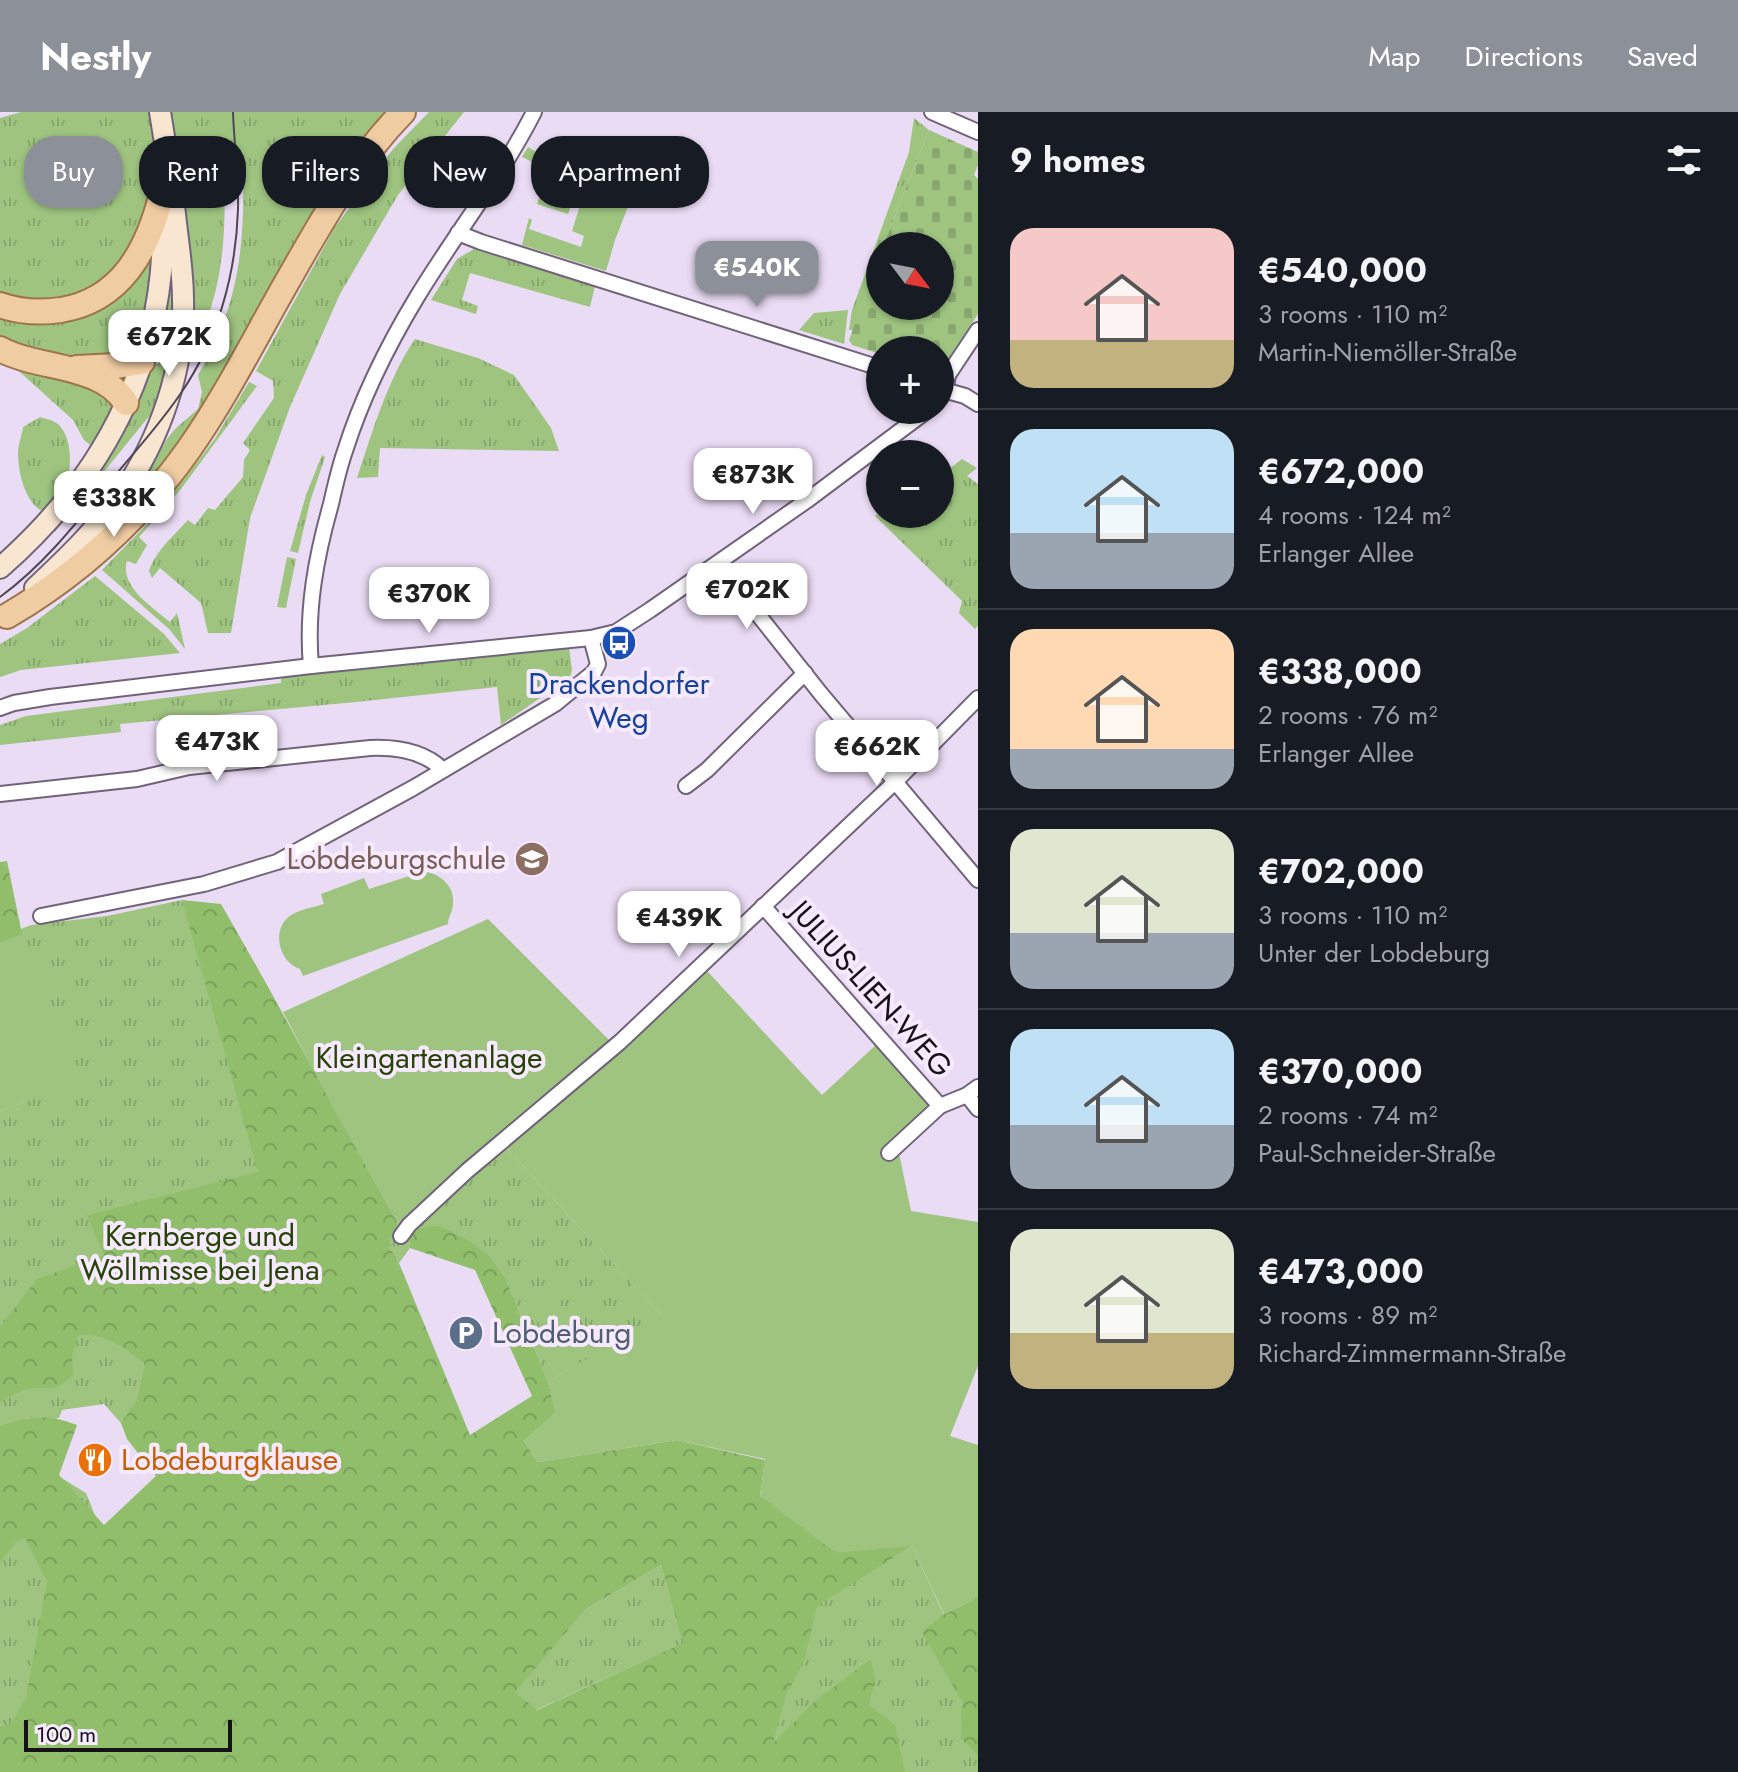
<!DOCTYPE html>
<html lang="en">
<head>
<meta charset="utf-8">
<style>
  :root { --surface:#171b24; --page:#242831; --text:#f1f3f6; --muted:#9ea1a6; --line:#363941; --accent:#8c9099 }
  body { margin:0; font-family:Jost,sans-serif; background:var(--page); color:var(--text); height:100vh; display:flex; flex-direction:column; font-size:30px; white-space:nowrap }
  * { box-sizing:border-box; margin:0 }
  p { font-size:26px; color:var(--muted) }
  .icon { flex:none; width:44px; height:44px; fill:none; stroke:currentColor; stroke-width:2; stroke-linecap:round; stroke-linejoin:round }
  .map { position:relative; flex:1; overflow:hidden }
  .side { display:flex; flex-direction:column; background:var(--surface); width:760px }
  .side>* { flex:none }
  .top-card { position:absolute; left:24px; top:24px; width:760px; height:72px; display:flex; gap:16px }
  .needle { width:52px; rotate:122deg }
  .fabs { position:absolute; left:866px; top:120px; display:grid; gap:16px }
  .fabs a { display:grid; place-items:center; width:88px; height:88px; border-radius:50%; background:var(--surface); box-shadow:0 2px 6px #0004; font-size:40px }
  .scale { position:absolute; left:24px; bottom:20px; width:208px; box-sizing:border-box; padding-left:8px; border:4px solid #17111a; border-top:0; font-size:22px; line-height:28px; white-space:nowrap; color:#17111a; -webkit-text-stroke:6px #f7eaff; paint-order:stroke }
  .price { position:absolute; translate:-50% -68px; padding:0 18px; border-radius:16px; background:#fff; color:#222; font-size:26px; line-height:52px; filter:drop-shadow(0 2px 4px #0008) }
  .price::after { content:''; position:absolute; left:50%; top:48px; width:24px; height:18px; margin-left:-12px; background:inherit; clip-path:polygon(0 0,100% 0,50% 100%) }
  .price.selected { background:var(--accent); color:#fff }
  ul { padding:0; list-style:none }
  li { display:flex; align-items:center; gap:24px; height:200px; padding:0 32px }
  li+li { border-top:2px solid var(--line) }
  li span { display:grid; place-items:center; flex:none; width:224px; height:160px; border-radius:24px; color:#555 }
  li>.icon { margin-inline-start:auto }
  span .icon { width:96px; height:96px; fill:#fffc; stroke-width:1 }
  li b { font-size:34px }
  h2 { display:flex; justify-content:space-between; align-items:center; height:96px; padding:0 32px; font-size:34px }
  .chip { padding:0 28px; border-radius:32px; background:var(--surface); box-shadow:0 2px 6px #0004; font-size:28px; line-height:72px }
  .chip.selected { background:var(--accent); color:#fff }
  header { display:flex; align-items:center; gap:48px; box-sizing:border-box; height:112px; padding:0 40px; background:var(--accent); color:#fff }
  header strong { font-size:38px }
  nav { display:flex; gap:44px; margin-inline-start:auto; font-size:28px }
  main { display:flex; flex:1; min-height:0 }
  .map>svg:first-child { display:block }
</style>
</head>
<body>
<header>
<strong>Nestly</strong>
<nav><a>Map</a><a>Directions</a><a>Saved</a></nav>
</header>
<main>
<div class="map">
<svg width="978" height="1660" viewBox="0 0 978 1660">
  <defs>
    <pattern id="grass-tufts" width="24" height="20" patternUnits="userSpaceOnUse" patternTransform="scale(2)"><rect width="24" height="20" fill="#9ec480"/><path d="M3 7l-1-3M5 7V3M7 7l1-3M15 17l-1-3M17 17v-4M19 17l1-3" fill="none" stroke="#87a76e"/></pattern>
    <pattern id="forest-crowns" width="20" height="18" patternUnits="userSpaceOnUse" patternTransform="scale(2)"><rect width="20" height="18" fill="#90be6b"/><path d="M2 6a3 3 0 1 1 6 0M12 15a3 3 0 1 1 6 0" fill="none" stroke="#7ba25c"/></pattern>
    <pattern id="cemetery-stones" width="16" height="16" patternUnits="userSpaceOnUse" patternTransform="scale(2)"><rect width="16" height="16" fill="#9ec480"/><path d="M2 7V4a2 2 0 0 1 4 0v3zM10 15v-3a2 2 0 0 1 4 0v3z" fill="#87a76e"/></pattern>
  </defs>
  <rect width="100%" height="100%" fill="#ebdcf5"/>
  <g fill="url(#grass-tufts)">
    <path d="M21,0h375l-215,337 -72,75 24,-31 34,-54 9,-11 22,-19 4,-17 -4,-17c44,-73 48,-141 44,-223l-18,1c2,74 3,136 -34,204l-7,-188 -38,2 5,42 -32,56 -48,33 -70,-3v-181z"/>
    <path d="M429,0h35l-66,83 -58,99 -50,113 -40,111 -19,115h-23l-7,-30 -41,-35 -8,10 -3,-7c6,-19 25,-36 39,-51l7,5 13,-17 7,2 28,-33 1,-17 6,-10 -7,-7 31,-45 -1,-17 -17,-10 79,-144 58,-78z"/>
    <path d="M914,6l15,12 -46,116h-3v8l-27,76h-4l3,-20 57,-158z"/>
    <path d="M474,137l121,37 -5,21 -120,-34 -8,27 16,6 -2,8 -45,-14 26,-41z"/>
    <path d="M152,143l1,4 -7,50 -11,49 -45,3 -90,-19v-25c34,12 93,4 119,-23 12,-12 22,-26 33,-39z"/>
    <path d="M173,159c1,26 11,69 -17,82l-3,-1 17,-80z"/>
    <path d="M848,198l-4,34 -45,-14 15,-17z"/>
    <path d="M415,227l63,19 36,17 37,53 8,23 -179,-3 -2,29 -21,1c15,-45 31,-100 58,-139z"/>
    <path d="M170,248l-11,44 -104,128 -3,-2 97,-164z"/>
    <path d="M11,252l70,15 34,23 -20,47 -11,-9 -11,-20z"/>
    <path d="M249,270l8,4 -76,103 -42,48 8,8 -11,19 -9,-3c-8,25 26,47 43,61l7,-9 8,36 -16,-20 -67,-59 56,-57 56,-73z"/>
    <path d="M40,305c6,2 13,3 18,7 15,14 14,45 7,63 -4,9 -15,18 -23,24 -17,-9 -24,-39 -24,-58 0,-8 4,-18 5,-26z"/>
    <path d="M322,343l3,2 -15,45 -12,51 -8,-2 16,-56z"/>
    <path d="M962,347l15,9 -10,8 11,8v142l-3,3 -16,-16 3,-12 -87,-85 5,-5v3h60v-38z"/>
    <path d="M287,445l9,2 -10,49 -9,-1z"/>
    <path d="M95,464l69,58 16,19 -159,17 -21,7v-33l27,-16z"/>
    <path d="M569,536l3,22 -2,7 -69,48 -4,-38 -141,15 -236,22 1,8 -121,13v-20l26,-9 255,-33v-6z"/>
    <path d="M182,788l3,9 209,314 -223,256 -67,-75 -42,6 -3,8h-33l16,48 44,27 15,37 -101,242v-661l35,-13 -35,-90v-71l31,-12 76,-9z"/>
    <path d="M495,1024l167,180 -114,66 -43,-105 -15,-21 -23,-16 -26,-14 -32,14 1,8 -11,15 -10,-17 9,-23z"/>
    <path d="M912,1434l32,69 34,-17v174h-673l209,-47 347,-164h27z"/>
    <path d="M661,1453l23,78 -148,67 -22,-18 72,-83z"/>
  </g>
  <g fill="url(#forest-crowns)" fill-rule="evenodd">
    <path d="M7,749l15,73 -22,9v-81z"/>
    <path d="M182,788l39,4c61,105 117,213 177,319l-9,23 10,17 71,172 62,-39 -57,-126 -65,-22 -1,-8 9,-12 23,-2 27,14 22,16 15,21 43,105 8,30 -32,29 14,21 139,-22 88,20 -5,36 152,50 -95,60 -13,55 -18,34 -13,48 42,-42 56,-42 4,21 -6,25 26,20 10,47h-905v-45l11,-4 15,-25 21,-117 -22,-43 -8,3 -17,21v-136c29,-10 47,-13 77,-1l-18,50 45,50 52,-49 -29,-37 -6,-16 15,-21 9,-35 -1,-4c-22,-17 -36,-29 -66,-28l-6,20 1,20c-20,21 -27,9 -49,15 -8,3 -16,8 -24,12v-75l37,-48 67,-24 -17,-40 171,-43zM661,1453l22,78 -146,67 -22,-18 71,-83z"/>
    <path d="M978,1486v156l-17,-15 1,-38 -40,-69 22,-18z"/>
  </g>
  <path fill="url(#cemetery-stones)" d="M929,18l49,22v13l-4,10 4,4v135l-38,57v-21h-60v4l-28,-9 -3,-5 31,-86v52h60v-60h-57z"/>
  <g fill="#9ec480">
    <path d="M571,30l69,21 -3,11 3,2 -25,64 -9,31 -84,-26 7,-27 3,2 -3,9 52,18 3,-11 -12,-5 10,-32 -8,-2 -6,17 -31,-10 8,-22 -2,-2 6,-13 -6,-3 -2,2 -19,-9 6,-10 15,9 7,-9 17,5z"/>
    <path d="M425,759c16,4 30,15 28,34 -1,8 -5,12 -5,19l-145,52 -3,-7c-22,-7 -30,-43 -7,-55 9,-5 21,-7 31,-10l-3,-10 43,-16 5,11z"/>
    <path d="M488,807l122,122 86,-82 126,136 57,-53 56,69 -39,28 15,72 67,11v144l-28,70 28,9v153l-34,16 -32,-68 -76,7 -76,-57 5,-37 -88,-19 -139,22 -14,-21 31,-29 -7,-30 113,-67 -166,-179 -97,87 -61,-108 -54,-103z"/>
    <path d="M22,822l64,153 -48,10 -38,14v-168z"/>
    <path d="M551,1175l14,7 -16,34 -14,-7z"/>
  </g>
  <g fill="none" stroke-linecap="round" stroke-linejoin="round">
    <g stroke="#716379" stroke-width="18">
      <g id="street">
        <path d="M932,0l46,20"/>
        <path d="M458,121l23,9 399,126"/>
        <path d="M940,277l25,7 13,8"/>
        <path d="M940,286l5,-7 3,-16 30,-45"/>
        <path d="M718,452l103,130 157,186"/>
        <path d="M311,554c-5,-56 5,-109 20,-162 4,-18 8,-36 14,-53 17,-54 43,-106 72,-154 38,-63 84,-120 117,-185"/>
        <path d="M0,596l14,-5 36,-6 261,-31 280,-28 25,-6 34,-22 159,-111 119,-89"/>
        <path d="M686,674l21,-16 98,-97"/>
        <path d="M0,682l137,-15 52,-12 181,-19c26,-1 54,3 73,22"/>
        <path d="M763,794l177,200"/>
        <path d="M41,804l163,-32 73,-22 136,-74 142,-84 39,-32 4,-8 -7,-26"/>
        <path d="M967,983l11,14"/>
        <path d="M889,1041l51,-47 27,-11 11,-8"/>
        <path d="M401,1124l8,-11 58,-54 153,-129 276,-261 82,-83"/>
      </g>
    </g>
    <g stroke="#716379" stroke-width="24">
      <g id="secondary">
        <path d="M0,456c109,-95 171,-219 162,-365"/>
        <path d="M35,476c31,-29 62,-59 87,-94 38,-56 63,-126 61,-195 0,-28 -5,-56 -8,-85 -4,-34 -9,-68 -15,-102"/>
      </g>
    </g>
    <g stroke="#9e744b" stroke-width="28">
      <g id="primary">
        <path d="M0,193c20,7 40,8 61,5 60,-10 86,-59 100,-113"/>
        <path d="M0,237c39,21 101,14 126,54"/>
        <path d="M77,256l39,-2 26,-4"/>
        <path d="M7,504c72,-42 134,-99 182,-167 37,-53 66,-111 98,-167 34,-60 68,-121 116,-170"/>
      </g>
    </g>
    <use href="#street" stroke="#fff" stroke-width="14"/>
    <use href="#secondary" stroke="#f8e6d1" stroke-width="20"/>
    <use href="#primary" stroke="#f0cca3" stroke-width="24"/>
    <path stroke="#504754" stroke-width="2" d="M0,485c45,-33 78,-76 113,-119 23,-28 48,-55 68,-85 37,-54 55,-119 57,-184 1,-32 -4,-65 -5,-97"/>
  </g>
  <defs>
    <g id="bus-disc" transform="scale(1.8)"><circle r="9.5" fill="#1a4fb4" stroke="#f7eaff"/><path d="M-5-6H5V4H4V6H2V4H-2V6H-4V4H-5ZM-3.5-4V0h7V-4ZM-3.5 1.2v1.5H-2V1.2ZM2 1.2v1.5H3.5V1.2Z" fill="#fff"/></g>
    <g id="school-disc" transform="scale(1.8)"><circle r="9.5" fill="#8d6e63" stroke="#f7eaff"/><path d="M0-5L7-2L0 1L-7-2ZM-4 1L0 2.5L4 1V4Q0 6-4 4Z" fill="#fff"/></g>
    <g id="parking-disc" transform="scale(1.8)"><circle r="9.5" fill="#5c6f8a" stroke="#f7eaff"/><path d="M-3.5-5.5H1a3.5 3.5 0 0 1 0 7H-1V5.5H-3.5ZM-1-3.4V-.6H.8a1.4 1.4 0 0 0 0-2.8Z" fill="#fff"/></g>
    <g id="restaurant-disc" transform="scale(1.8)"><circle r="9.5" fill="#e8710a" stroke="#f7eaff"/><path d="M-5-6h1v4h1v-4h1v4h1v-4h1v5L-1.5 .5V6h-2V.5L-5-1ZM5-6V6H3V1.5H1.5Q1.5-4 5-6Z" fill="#fff"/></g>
  </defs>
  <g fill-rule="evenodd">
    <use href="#bus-disc" x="619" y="531"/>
    <use href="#school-disc" x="532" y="747"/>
    <use href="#parking-disc" x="466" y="1221"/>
    <use href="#restaurant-disc" x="95" y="1348"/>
  </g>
  <g text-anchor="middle" stroke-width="8" stroke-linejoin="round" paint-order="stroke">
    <g font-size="30" fill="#164399" stroke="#f7eaff">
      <text x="619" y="582">Drackendorfer<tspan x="619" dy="34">Weg</tspan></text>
    </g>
    <g font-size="30" fill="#785e54" stroke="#f7eaff" text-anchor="end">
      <text x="506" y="757">Lobdeburgschule</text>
    </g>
    <g font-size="30" fill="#17111a" stroke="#f7eaff">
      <text transform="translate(871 877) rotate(48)" y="10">JULIUS-LIEN-WEG</text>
    </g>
    <g font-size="30" fill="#274407" stroke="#f7eaff">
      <text x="429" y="956">Kleingartenanlage</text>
      <text x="200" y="1134">Kernberge und<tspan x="200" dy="34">Wöllmisse bei Jena</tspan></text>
    </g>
    <g font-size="30" fill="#4e5e75" stroke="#f7eaff" text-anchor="start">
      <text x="492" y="1231">Lobdeburg</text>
    </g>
    <g font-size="30" fill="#c56008" stroke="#f7eaff" text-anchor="start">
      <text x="121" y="1358">Lobdeburgklause</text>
    </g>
  </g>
</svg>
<div class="fabs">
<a><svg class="needle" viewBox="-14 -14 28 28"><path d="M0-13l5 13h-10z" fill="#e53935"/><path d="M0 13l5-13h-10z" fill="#9ea1a6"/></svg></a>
<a>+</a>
<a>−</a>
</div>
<div class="scale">100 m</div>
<b class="price selected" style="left:757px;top:197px">€540K</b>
<b class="price" style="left:169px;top:266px">€672K</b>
<b class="price" style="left:753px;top:404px">€873K</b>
<b class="price" style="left:114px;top:427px">€338K</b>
<b class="price" style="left:747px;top:519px">€702K</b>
<b class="price" style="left:429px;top:523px">€370K</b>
<b class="price" style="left:217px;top:671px">€473K</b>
<b class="price" style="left:877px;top:676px">€662K</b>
<b class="price" style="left:679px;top:847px">€439K</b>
<div class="top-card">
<a class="chip selected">Buy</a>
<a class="chip">Rent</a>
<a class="chip">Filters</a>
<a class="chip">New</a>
<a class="chip">Apartment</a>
</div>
</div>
<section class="side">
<h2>9 homes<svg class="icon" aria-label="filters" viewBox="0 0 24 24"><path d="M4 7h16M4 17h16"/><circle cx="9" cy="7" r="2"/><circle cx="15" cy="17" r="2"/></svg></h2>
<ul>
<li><span style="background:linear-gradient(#f6c9c9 70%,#c2b280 0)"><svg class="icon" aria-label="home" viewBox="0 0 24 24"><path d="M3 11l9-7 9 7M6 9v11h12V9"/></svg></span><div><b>€540,000</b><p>3 rooms · 110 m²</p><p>Martin-Niemöller-Straße</p></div></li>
<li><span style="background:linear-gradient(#bfe0f5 65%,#9aa5b1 0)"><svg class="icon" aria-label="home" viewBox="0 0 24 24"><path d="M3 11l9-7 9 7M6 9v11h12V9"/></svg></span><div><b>€672,000</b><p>4 rooms · 124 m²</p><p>Erlanger Allee</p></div></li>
<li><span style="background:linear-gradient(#ffd9b3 75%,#9aa5b1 0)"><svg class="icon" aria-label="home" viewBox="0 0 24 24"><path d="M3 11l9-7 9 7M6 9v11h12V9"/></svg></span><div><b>€338,000</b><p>2 rooms · 76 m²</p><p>Erlanger Allee</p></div></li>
<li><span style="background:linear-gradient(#dfe7d0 65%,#9aa5b1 0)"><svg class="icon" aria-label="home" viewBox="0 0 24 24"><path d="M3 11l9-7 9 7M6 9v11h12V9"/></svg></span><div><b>€702,000</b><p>3 rooms · 110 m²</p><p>Unter der Lobdeburg</p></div></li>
<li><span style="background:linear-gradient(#bfe0f5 60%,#9aa5b1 0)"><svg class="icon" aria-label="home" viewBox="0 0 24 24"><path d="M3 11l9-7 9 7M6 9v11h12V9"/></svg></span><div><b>€370,000</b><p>2 rooms · 74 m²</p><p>Paul-Schneider-Straße</p></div></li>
<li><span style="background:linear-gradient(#dfe7d0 65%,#c2b280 0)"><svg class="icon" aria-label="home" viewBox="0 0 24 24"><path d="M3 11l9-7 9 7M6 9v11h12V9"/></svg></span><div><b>€473,000</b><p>3 rooms · 89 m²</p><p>Richard-Zimmermann-Straße</p></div></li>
</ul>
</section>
</main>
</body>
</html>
